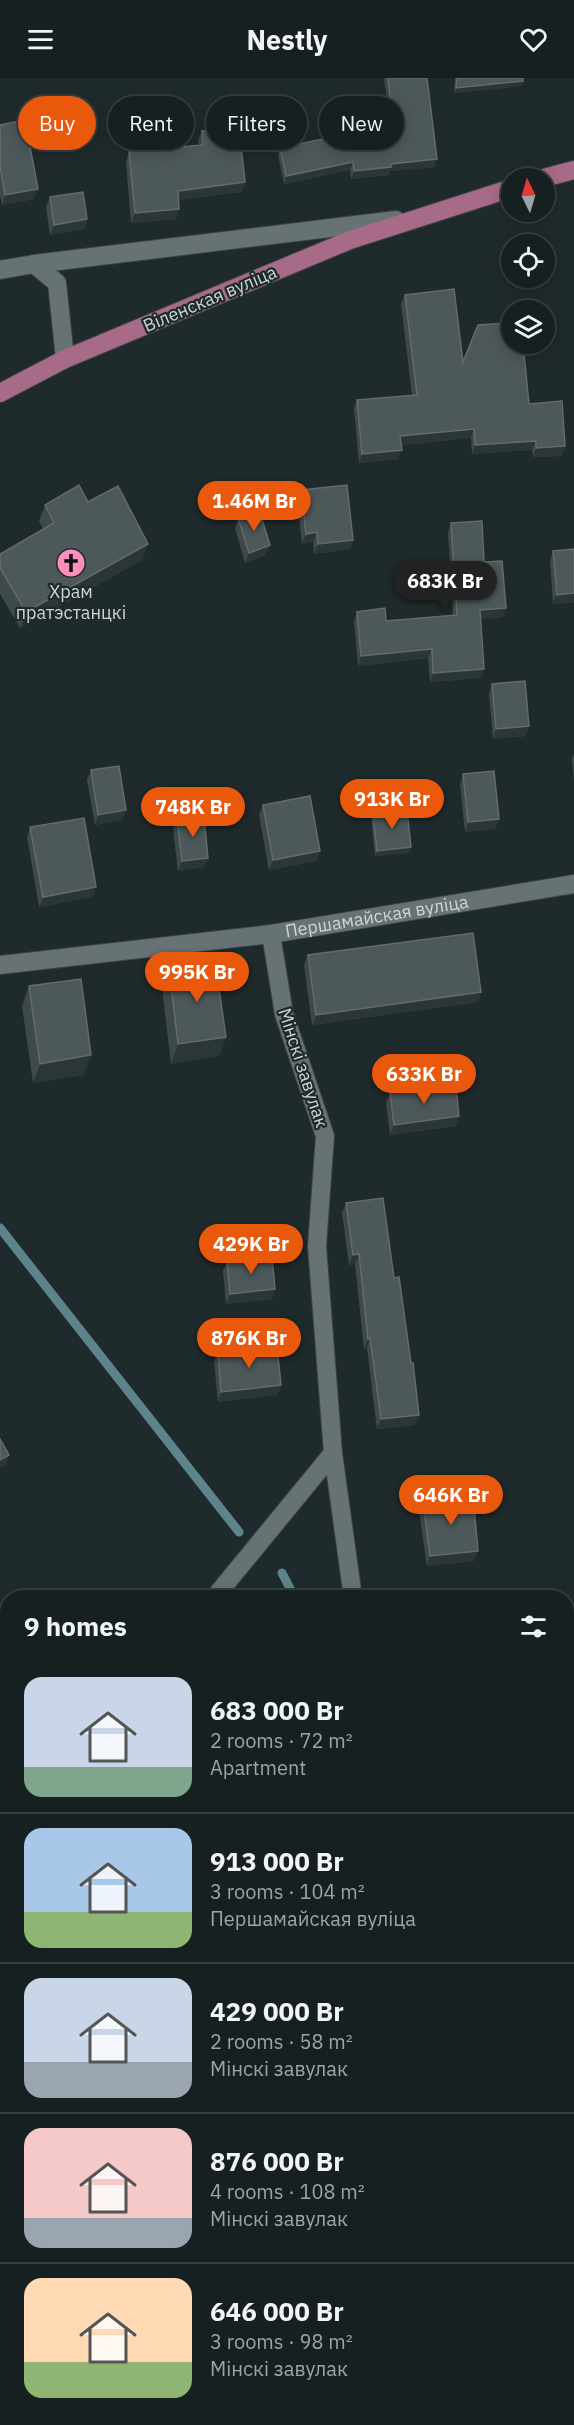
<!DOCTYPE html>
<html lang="en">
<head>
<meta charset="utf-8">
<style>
  :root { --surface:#172021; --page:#20282a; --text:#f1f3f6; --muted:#9ea3a5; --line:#363e3f; --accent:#ea580c }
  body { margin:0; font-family:"IBM Plex Sans",sans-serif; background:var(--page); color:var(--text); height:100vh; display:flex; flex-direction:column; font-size:22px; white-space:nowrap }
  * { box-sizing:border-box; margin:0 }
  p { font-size:20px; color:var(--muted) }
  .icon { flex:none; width:33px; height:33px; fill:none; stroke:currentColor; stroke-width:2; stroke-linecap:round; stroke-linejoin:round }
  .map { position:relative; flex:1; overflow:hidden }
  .sheet { position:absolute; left:0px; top:1512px; width:574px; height:836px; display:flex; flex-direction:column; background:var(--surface); border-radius:24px 24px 0 0; box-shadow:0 3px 15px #0003,0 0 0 2px var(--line) }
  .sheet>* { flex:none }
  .banner { position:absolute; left:18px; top:18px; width:538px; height:54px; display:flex; gap:12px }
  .needle { width:39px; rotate:355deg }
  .buttons { position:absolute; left:501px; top:90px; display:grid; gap:12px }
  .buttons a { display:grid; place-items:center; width:54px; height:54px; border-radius:50%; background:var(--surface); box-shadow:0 3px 15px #0003,0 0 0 2px var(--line); font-size:30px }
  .price { position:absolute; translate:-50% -51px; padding:0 14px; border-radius:21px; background:var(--accent); color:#fff; font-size:20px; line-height:39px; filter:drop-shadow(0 2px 3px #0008) }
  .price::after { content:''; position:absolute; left:50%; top:36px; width:18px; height:14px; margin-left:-9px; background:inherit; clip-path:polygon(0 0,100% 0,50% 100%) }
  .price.active { background:#222; color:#fff }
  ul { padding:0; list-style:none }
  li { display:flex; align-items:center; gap:18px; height:150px; padding:0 24px }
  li+li { border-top:2px solid var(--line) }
  li span { display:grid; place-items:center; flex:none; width:168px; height:120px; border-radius:18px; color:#555 }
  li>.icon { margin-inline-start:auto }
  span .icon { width:72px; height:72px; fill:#fffc; stroke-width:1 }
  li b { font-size:26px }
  h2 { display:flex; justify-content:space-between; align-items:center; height:72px; padding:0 24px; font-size:26px }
  .pill { padding:0 21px; border-radius:27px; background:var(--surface); box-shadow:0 3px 15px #0003,0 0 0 2px var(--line); font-size:21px; line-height:54px }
  .pill.active { background:var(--accent); color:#fff }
  header { display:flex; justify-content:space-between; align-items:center; height:78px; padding:0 24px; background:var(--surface); font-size:27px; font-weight:800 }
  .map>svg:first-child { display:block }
</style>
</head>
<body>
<header><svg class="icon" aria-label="menu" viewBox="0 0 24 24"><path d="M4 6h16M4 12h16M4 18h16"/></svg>Nestly<svg class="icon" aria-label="heart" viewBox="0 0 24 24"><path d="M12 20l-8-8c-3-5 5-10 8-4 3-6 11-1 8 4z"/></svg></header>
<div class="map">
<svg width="574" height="2347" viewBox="0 0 574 2347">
  <rect width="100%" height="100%" fill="#1f2a2c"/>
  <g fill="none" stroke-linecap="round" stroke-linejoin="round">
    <g stroke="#5d848a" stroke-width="9">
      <path d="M0,1150l239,304"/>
      <path d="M282,1495l13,25"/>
      <path d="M551,2340l1,7"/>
    </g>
    <g stroke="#3c4546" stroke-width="20">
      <g id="street">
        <path d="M34,186l23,19 8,76"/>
        <path d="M0,192l34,-6 362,-44"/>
        <path id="s1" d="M0,887l271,-31 303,-50"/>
        <path d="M333,1375l20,145"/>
        <path d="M214,1520l119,-145 -16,-207 8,-110 -41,-122 -13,-80"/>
        <path d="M0,1855l8,-12"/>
        <path d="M0,1971l8,5"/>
        <path d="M567,2299l7,4"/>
      </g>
    </g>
    <g stroke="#3c4546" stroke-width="20">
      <g id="primary">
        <path d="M544,100l30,-8"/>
        <path d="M0,315l65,-34 285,-119 162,-52"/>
      </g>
    </g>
    <use href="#street" stroke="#667274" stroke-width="18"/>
    <use href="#primary" stroke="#a76a87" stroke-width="18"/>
  </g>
  <g fill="#3e494a">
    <path d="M384,0h43l8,89 -45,4 -1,4 -38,4 -1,-9 -66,14 -6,-29 2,-7 67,-14 3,-9 40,-4z"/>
    <path d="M455,0h68v3l-2,5 -67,7z"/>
    <path d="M0,47l34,74 -32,6 -2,-10z"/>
    <path d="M202,53l43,51 -3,10 -63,8v9l-3,10 -45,4 -5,-61 3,-10 70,-7 -1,-4z"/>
    <path d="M50,119l37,22 -3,10 -34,6 -4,-28z"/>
    <path d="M405,217l58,67 66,42 36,42 -3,10 -29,1 -1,-7 -60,4 -1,-16 -70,7 -3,14 -39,4 -5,-54 3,-9 55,-5 -11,-91z"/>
    <path d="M301,412l52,50 -3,9 -36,5 -1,-12 -11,2 -5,-44z"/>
    <path d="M88,424l60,42 -6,16 -122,68 -20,-34v-40l43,-25 -4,-8 6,-16z"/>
    <path d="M238,440l28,37 -21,8 -10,-35z"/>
    <path d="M451,445l33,39 22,46 -3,9 -22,2v59l-51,4 -2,-24 -70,8 -4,-45 3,-9 29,9 67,-6 -5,-83z"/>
    <path d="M574,471l-21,55 -3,-43 3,-10z"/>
    <path d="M492,606l37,42 -3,10 -33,3 -4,-45z"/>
    <path d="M574,676v26l-2,-20z"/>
    <path d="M91,692l35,40 -4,10 -27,5 -8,-45z"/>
    <path d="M463,696l36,45 -4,10 -30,3 -5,-48z"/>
    <path d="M263,727l53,56 -47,9 -10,-55z"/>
    <path d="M373,735l38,34 -2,6 -34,3 -4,-38z"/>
    <path d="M177,741l31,39 -4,9 -26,4 -5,-42z"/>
    <path d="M30,749l63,70 -54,10 -12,-70z"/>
    <path d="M308,877l173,37 -3,10 -166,23 -8,-60z"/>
    <path d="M169,890l57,69 -7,19 -48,8 -9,-76z"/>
    <path d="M29,908l55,89 -51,8 -11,-77z"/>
    <path d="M390,1015l66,33 -66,9 -4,-32z"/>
    <path d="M346,1125l48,75 17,85 8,52 -4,10 -38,4 -10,-81 -3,1 -9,-85 -6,1 -7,-52z"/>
    <path d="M227,1183l48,28 -3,10 -46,5 -3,-33z"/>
    <path d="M218,1274l63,33 -4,10 -59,7 -4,-40z"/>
    <path d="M423,1423l51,60 -47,5 -8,-55z"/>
    <path d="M8,1709v52l-8,-5v-34z"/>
    <path d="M0,2297l8,43 96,7h-104z"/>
    <path d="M397,2340h30l-4,7h-12z"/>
  </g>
  <g fill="#2b3638">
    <path d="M523,3l-2,5 -67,7 2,-5z"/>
    <path d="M437,81l-2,8 -45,4 -1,4 -38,4 3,-8 37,-7z"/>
    <path d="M353,84l-3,8 -66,14 2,-8z"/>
    <path d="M245,104l-3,10 -68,9 4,-10z"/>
    <path d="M38,111l-4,10 -32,6 3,-10z"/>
    <path d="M179,131l-3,10 -45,4 4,-10z"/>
    <path d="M87,141l-3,10 -34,6 4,-10z"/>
    <path d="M474,351l-3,9 -74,8 3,-10z"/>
    <path d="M536,363l-4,9 -60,4 3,-9z"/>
    <path d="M565,368l-3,10 -29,1 3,-9z"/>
    <path d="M402,372l-4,9 -39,4 3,-9z"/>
    <path d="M317,454l-4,10 -11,2 4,-10z"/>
    <path d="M353,462l-3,9 -36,5 4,-10z"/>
    <path d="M148,466l-6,16 -122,68 6,-16z"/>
    <path d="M270,467l-4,10 -21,8 4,-10z"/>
    <path d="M574,515v10l-21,1 4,-9z"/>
    <path d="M506,530l-3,9 -26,3 3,-10z"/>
    <path d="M432,571l-4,9 -70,8 3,-10z"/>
    <path d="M484,591l-3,9 -51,4 3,-9z"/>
    <path d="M529,648l-3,10 -33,3 3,-10z"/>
    <path d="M126,732l-4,10 -27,5 3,-10z"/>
    <path d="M499,741l-4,10 -30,3 3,-10z"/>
    <path d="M411,769l-2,6 -34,3 2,-5z"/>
    <path d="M320,773l-4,10 -47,9 4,-10z"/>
    <path d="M208,780l-4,9 -26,4 4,-10z"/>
    <path d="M96,809l-3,10 -54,10 4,-10z"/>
    <path d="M481,914l-3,10 -166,23 4,-10z"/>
    <path d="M226,959l-7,19 -48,8 7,-20z"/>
    <path d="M91,977l-7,20 -51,8 7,-19z"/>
    <path d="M459,1038l-3,10 -66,9 4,-10z"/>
    <path d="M359,1176l-4,10 -6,1 4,-10z"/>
    <path d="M275,1211l-3,10 -46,5 4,-10z"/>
    <path d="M370,1260l-3,10 -3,1 4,-10z"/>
    <path d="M281,1307l-4,10 -59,7 3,-10z"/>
    <path d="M419,1337l-4,10 -38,4 4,-10z"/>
    <path d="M9,1377l-3,10 -6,3v-8z"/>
    <path d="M478,1473l-4,10 -47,5 3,-10z"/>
    <path d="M8,1597v2l-8,12v-3z"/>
  </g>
  <g fill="#4d585a" stroke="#626b6d" stroke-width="1.5">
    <path d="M388,0h39l10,81 -46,5v3l-37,4 -1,-9 -67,14 -6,-28 71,-15 -1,-8 43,-5z"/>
    <path d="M457,0h66v3l-67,7z"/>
    <path d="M25,42l13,69 -33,6 -5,-29v-41z"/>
    <path d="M239,49l6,55 -67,9 1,18 -44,4 -6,-61 74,-7 -1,-14z"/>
    <path d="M83,114l4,27 -33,6 -4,-28z"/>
    <path d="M454,211l9,73 15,-37 34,-2v21h11l6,60 33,-3 3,45 -29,2v-7l-61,4 -1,-16 -74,7 2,14 -40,4 -5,-54 60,-5 -12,-100z"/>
    <path d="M79,407l9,17 30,-16 30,58 -122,68 -26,-44v-14l54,-31 -9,-18z"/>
    <path d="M347,407l6,55 -35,4 -1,-12 -11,2 -5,-44z"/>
    <path d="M259,432l11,35 -21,8 -11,-35z"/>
    <path d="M482,443l2,41 18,-1 4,47 -26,2 4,59 -51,4 -1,-24 -71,7 -4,-44 28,-4 1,13 71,-6 -6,-92z"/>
    <path d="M574,471v44l-17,2 -4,-44z"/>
    <path d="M525,603l4,45 -33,3 -4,-45z"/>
    <path d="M119,688l7,44 -28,5 -7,-45z"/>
    <path d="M494,693l5,48 -31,3 -5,-48z"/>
    <path d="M310,718l10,55 -47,9 -10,-55z"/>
    <path d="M407,732l4,37 -34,4 -4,-38z"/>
    <path d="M204,738l4,42 -26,3 -5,-42z"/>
    <path d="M84,740l12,69 -53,10 -13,-70z"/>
    <path d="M473,855l8,59 -165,23 -8,-60z"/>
    <path d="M215,883l11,76 -48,7 -9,-76z"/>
    <path d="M81,901l10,76 -51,9 -11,-78z"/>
    <path d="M456,1008l3,30 -65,9 -4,-32z"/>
    <path d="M383,1120l11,80 5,-1 12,86h2l6,52 -38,4 -11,-81 -2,1 -9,-85 -6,1 -7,-52z"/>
    <path d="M272,1179l3,32 -45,5 -3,-33z"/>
    <path d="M277,1268l4,39 -60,7 -3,-40z"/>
    <path d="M0,1361l9,16 -9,5z"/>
    <path d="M473,1418l5,55 -48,5 -7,-55z"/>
    <path d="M0,1576l8,5v16l-8,11z"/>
    <path d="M8,1709v40l-8,-5v-22z"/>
    <path d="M0,2297l8,3v40h84l12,7h-91l-13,-8z"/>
  </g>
  <defs>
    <g id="church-disc" transform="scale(1.5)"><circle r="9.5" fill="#fe8ebd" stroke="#1f2a2c"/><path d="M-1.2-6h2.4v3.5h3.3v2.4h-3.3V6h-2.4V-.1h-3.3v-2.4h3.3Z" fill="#111"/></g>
  </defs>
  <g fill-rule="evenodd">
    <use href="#church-disc" x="71" y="485"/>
  </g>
  <g text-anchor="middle" stroke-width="4.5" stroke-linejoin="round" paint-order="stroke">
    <g font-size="18" fill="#ced5d6" stroke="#1f2a2c">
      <text transform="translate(210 221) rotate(-23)" y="6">Віленская вуліца</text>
      <text dy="6" stroke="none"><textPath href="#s1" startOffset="380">Першамайская вуліца</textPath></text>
      <text transform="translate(303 990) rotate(72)" y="6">Мінскі завулак</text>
    </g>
    <g font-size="18" fill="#ced5d6" stroke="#1f2a2c">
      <text x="71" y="520">Храм<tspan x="71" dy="21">пратэстанцкі</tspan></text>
    </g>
  </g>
</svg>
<div class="buttons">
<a><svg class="needle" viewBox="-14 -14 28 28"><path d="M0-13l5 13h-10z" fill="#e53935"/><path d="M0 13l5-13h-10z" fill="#9ea3a5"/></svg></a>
<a><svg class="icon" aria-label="locate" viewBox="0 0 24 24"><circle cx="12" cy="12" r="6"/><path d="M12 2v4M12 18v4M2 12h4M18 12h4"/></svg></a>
<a><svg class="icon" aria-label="layers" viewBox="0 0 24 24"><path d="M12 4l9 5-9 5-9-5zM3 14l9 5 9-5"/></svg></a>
</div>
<b class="price" style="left:254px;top:454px">1.46M Br</b>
<b class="price active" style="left:445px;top:534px">683K Br</b>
<b class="price" style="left:392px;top:752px">913K Br</b>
<b class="price" style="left:193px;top:760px">748K Br</b>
<b class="price" style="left:197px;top:925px">995K Br</b>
<b class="price" style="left:424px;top:1027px">633K Br</b>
<b class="price" style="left:251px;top:1197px">429K Br</b>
<b class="price" style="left:249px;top:1291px">876K Br</b>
<b class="price" style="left:451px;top:1448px">646K Br</b>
<div class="banner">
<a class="pill active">Buy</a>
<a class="pill">Rent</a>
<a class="pill">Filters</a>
<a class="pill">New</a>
</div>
<section class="sheet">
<h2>9 homes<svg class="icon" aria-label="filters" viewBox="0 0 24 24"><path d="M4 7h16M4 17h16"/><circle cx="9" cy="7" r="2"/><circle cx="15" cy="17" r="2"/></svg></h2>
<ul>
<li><span style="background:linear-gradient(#c9d6e8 75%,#7fa58c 0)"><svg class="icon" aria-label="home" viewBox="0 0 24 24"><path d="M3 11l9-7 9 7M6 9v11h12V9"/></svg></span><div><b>683 000 Br</b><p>2 rooms · 72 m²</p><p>Apartment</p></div></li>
<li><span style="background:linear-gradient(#a9c7e8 70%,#8fb573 0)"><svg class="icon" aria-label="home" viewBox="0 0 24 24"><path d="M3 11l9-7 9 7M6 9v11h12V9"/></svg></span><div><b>913 000 Br</b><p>3 rooms · 104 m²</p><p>Першамайская вуліца</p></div></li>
<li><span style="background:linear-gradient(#c9d6e8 70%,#9aa5b1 0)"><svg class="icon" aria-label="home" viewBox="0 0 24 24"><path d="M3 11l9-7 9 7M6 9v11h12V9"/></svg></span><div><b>429 000 Br</b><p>2 rooms · 58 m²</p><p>Мінскі завулак</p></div></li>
<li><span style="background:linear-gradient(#f6c9c9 75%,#9aa5b1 0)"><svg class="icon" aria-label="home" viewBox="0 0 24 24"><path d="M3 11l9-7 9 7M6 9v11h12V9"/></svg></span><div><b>876 000 Br</b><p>4 rooms · 108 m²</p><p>Мінскі завулак</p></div></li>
<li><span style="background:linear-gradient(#ffd9b3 70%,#8fb573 0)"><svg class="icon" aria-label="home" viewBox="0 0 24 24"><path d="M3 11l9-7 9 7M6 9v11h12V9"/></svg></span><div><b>646 000 Br</b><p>3 rooms · 98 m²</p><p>Мінскі завулак</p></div></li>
</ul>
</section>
</div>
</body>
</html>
